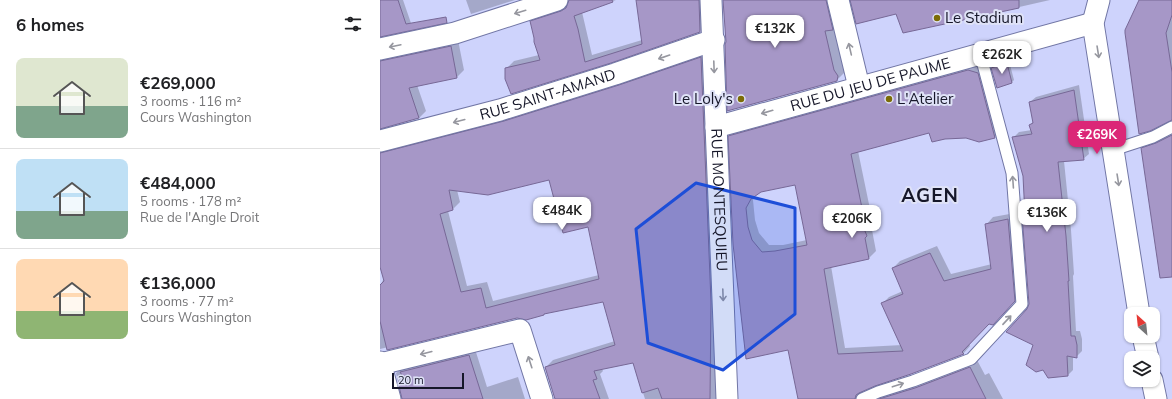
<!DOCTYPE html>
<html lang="en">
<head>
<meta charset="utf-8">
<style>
  :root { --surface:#fff; --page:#f6f6f6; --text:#202124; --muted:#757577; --line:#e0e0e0; --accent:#db2777 }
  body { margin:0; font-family:Mulish,sans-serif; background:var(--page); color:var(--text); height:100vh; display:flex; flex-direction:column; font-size:15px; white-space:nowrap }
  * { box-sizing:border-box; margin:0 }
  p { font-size:13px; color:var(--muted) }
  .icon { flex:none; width:22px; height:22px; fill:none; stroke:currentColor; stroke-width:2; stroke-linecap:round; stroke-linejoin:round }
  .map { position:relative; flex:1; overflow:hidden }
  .drawer { display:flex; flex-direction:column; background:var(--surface); width:380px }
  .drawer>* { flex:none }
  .needle { width:26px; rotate:333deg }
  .tools { position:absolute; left:744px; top:307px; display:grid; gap:8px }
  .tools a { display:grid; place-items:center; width:36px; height:36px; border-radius:8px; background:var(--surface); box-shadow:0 1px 3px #0004; font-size:20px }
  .scale { position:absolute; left:12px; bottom:10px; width:72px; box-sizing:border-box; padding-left:4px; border:2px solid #161729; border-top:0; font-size:11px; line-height:14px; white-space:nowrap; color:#161729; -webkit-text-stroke:3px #dfe2f7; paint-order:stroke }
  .price { position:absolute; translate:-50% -34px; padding:0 9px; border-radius:8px; background:#fff; color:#222; font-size:13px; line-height:26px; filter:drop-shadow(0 1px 2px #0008) }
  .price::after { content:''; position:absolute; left:50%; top:24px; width:12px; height:9px; margin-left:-6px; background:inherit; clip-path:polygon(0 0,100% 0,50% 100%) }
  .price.current { background:var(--accent); color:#fff }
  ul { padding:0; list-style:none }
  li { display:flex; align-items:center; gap:12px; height:100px; padding:0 16px }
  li+li { border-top:1px solid var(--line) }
  li span { display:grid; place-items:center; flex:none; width:112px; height:80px; border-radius:8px; color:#555 }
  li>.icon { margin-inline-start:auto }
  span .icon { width:48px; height:48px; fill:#fffc; stroke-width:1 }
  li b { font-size:17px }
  h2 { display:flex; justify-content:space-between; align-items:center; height:48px; padding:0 16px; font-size:17px }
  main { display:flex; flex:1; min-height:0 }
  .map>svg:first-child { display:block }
</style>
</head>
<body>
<main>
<section class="drawer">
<h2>6 homes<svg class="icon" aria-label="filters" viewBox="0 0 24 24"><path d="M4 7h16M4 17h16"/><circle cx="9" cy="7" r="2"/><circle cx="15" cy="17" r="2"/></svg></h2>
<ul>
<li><span style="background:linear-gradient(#dfe7d0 60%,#7fa58c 0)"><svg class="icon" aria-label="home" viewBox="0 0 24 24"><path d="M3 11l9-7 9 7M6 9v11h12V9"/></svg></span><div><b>€269,000</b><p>3 rooms · 116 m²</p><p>Cours Washington</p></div></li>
<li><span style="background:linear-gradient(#bfe0f5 65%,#7fa58c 0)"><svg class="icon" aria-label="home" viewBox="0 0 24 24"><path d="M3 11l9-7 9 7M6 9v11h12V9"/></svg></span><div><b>€484,000</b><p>5 rooms · 178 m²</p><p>Rue de l'Angle Droit</p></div></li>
<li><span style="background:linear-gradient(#ffd9b3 65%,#8fb573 0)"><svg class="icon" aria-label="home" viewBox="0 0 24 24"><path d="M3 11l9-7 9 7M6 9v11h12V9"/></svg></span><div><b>€136,000</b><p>3 rooms · 77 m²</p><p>Cours Washington</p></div></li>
</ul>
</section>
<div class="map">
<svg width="792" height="399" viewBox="0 0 792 399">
  <rect width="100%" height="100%" fill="#ced3fc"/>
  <g fill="#0003" fill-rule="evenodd">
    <path d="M0,0h23l9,26 -32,5z"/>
    <path d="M86,0h49l-44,14z"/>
    <path d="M190,0h46l-34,12 10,43 50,-15 -5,-40h69l1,24 -7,7 -89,31 -105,7 8,-8 25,-6 -8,-33 7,-8 31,-9z"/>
    <path d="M363,0h94l9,71 -9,9z"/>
    <path d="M471,0h199l-89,20 -64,-7z"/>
    <path d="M760,0h32v119z"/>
    <path d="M78,40l6,30 -7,7 -40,8 9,26 -7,7 -39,10v-76z"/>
    <path d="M328,51l10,244 -2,104h-71l-12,-37 -31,7 1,2 -3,3 9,25h-53l-10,-32 7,-7 62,-19 -12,-41 -86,17 -137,32v-63l4,-8 -4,-15v-120zM170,179l39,46 10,50 -106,26 -6,-19 -20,4 -19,-75 5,-2 7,-7 -3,-12z"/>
    <path d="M629,61l5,19 -3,3 -19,-14 3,-3z"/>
    <path d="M596,63l9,3 17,64 -7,7 -16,4 -13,-4 -36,-6 -72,20 12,58 -3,3 7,17 -2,1 4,21 -7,7 -38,8 14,82 57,-3 -20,-41 7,-7 14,-6 -10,-23 7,-7 37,-15 14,28 41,-10 -6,-39 7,-8 22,-4 7,80 -22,24 -10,6 -21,21 1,2 -7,8 -101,37 3,7 112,-38 8,15 4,-2 14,26h-204l-10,-50 -43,9 -17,-222 8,-7zM416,184l11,56 -24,5h-14l-10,-12 -4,-13 -2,-20 3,-6 5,-3z"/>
    <path d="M699,85l10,69 -6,5 -19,2 7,69 3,44 -1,2 3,55h4l2,8v12l-6,6 -3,-1v14l-5,5 -34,-31 -6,-35 2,-5 -7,-87 3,-3 -2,-39 -11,-37 6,-6 13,-2 -2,-5 3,-3 -3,-20 6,-5z"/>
    <path d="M792,133v130l-29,-115 6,-6z"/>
    <path d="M95,349l12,38 31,-10 7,22h-123l-6,-26 7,-6z"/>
  </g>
  <g fill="#a697c7" stroke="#776896" fill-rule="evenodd">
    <path d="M0,0h18l8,24 40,-7 1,6 -67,14z"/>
    <path d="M189,0h43l1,2 -39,14 4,13 7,33 57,-18 -6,-44h63l1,32 -89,31 -100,31 -6,-15v-11l35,-8 -6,-18v-4l-4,-17 31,-10 5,-3z"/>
    <path d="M343,0h103l7,30 -8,1 9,39 4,6 -1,5 -110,30 -2,-67 1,-2z"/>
    <path d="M470,0h169v8l-116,25 -7,-19 -40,10z"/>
    <path d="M759,0h33v15l-6,18 6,39v48l-22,11 -11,3 -14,-101v-3z"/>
    <path d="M71,46l6,32 -48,10 10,30 -39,11v-68z"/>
    <path d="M321,57l10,245 -1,97h-48l-4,-11 -16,5 -9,-30 -39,8 3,8 -4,1 7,19h-45l-10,-32 70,-22 -12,-43 -59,12v1l-18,5 -9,-2 -130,32 -7,-29v-36l4,-4 -4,-14v-114l124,-32 115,-36zM169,180l14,53 25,-6 11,52 -113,29 -5,-20 -20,4 -21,-78 13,-4 -4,-20 39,5z"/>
    <path d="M627,63l5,20 -15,5 -6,-20z"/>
    <path d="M588,70l10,3 17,65 -16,4 -13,-4 -21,1 -13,3 -3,-9 -78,21 13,64 -4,1 7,17 -2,2 4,21 -45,10 14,85 65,-3 -22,-48 22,-9 -11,-26 38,-15 14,28 47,-12 -6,-45 23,-5 7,82 -22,24 -4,-1 -27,28 2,2 -53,20 -36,12 -16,7 -3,2 -1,4h-57l-10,-49 -42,9 -13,-115 -5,-108zM415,185l12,60 -32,6 -13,1 -10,-12 -4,-13 -2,-19 5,-9 10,-7z"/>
    <path d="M694,90l10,70 -26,2 8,74 3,45h-1l3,55h4l2,9v13l-10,-2 1,20 -20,2 -5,-8 -7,2 -10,-7 7,-20 -27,-13 21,-23 2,-5 -7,-88h3l-2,-40 -11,-39 20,-3 -3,-9 4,-2 -4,-21z"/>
    <path d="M792,135v142l-12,1 -19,-130 15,-5z"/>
    <path d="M89,355l14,44h-81l-4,-17 7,-2 -5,-8z"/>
    <path d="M590,367l16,32h-107l36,-11z"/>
  </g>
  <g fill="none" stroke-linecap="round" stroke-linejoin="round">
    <g stroke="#7176a5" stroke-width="13">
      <g id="lane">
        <path d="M733,150l40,-13 19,-10"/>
        <path d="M482,399l16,-7 35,-11 58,-22 51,-55 -10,-131 -32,-120"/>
      </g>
    </g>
    <g stroke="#7176a5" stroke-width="23">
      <g id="street">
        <path id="s1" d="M331,0l16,399"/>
        <path d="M458,0l21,87"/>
        <path d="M719,0l-6,23 46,291"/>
        <path d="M0,49l75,-16 102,-33"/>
        <path id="s2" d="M336,127l377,-104"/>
        <path id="s3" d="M0,141l120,-31 115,-36 99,-34"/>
        <path d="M763,336l5,22"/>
        <path d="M0,362l10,37"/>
        <path d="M0,364l140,-34 22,69"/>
        <path d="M772,380l4,19"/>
      </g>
    </g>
    <use href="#lane" stroke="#fff" stroke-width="11"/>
    <use href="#street" stroke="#fff" stroke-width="21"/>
  </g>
  <defs><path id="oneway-shaft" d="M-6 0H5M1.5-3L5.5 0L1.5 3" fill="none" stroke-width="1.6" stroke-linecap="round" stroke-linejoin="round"/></defs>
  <g stroke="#96979f">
    <use href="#oneway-shaft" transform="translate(140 12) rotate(163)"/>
    <use href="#oneway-shaft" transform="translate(15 46) rotate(168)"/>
    <use href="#oneway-shaft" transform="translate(470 49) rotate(-103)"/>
    <use href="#oneway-shaft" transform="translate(718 52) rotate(81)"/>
    <use href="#oneway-shaft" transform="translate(284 57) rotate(161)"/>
    <use href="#oneway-shaft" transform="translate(334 67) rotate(88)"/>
    <use href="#oneway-shaft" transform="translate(387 112) rotate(164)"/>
    <use href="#oneway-shaft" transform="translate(79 121) rotate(165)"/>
    <use href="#oneway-shaft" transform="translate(738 180) rotate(81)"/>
    <use href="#oneway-shaft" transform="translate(633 182) rotate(-94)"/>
    <use href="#oneway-shaft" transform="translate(343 295) rotate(88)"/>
    <use href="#oneway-shaft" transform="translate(627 320) rotate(-47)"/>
    <use href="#oneway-shaft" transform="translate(46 353) rotate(166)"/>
    <use href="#oneway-shaft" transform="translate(150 362) rotate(-108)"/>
    <use href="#oneway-shaft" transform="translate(518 385) rotate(-18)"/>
  </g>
  <path fill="#1d4ed8" fill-opacity="0.2" stroke="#1d4ed8" stroke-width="3" stroke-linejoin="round" d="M316,183l99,25v106l-72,56 -75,-27 -12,-114z"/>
  <g fill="#7c6c06" stroke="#dfe2f7" stroke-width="1.5">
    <circle cx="557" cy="18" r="4"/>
    <circle cx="361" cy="99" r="4"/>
    <circle cx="509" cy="99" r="4"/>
  </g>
  <g text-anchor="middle" stroke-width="4" stroke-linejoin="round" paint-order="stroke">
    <g font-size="15" fill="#161729" stroke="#dfe2f7" text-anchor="start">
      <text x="565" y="23">Le Stadium</text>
      <text x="353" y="104" text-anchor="end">Le Loly's</text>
      <text x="517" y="104">L'Atelier</text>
    </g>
    <g font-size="15" fill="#161729" stroke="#dfe2f7">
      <text dy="5" stroke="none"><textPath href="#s2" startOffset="160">RUE DU JEU DE PAUME</textPath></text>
      <text dy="5" stroke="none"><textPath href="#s3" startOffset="174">RUE SAINT-AMAND</textPath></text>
      <text dy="5" stroke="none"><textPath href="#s1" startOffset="200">RUE MONTESQUIEU</textPath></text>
    </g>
    <g font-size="19" font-weight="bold" letter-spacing="1" fill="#161729" stroke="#dfe2f7">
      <text x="550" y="202">AGEN</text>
    </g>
  </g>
</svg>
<div class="tools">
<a><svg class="needle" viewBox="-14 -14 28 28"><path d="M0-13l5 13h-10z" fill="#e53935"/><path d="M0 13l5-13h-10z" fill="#757577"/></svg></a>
<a><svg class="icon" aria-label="layers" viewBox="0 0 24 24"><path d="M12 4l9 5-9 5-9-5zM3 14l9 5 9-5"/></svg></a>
</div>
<div class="scale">20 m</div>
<b class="price" style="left:395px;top:49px">€132K</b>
<b class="price" style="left:622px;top:75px">€262K</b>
<b class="price current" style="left:717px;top:155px">€269K</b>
<b class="price" style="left:182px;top:231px">€484K</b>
<b class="price" style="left:667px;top:233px">€136K</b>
<b class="price" style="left:472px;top:239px">€206K</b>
</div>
</main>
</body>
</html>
